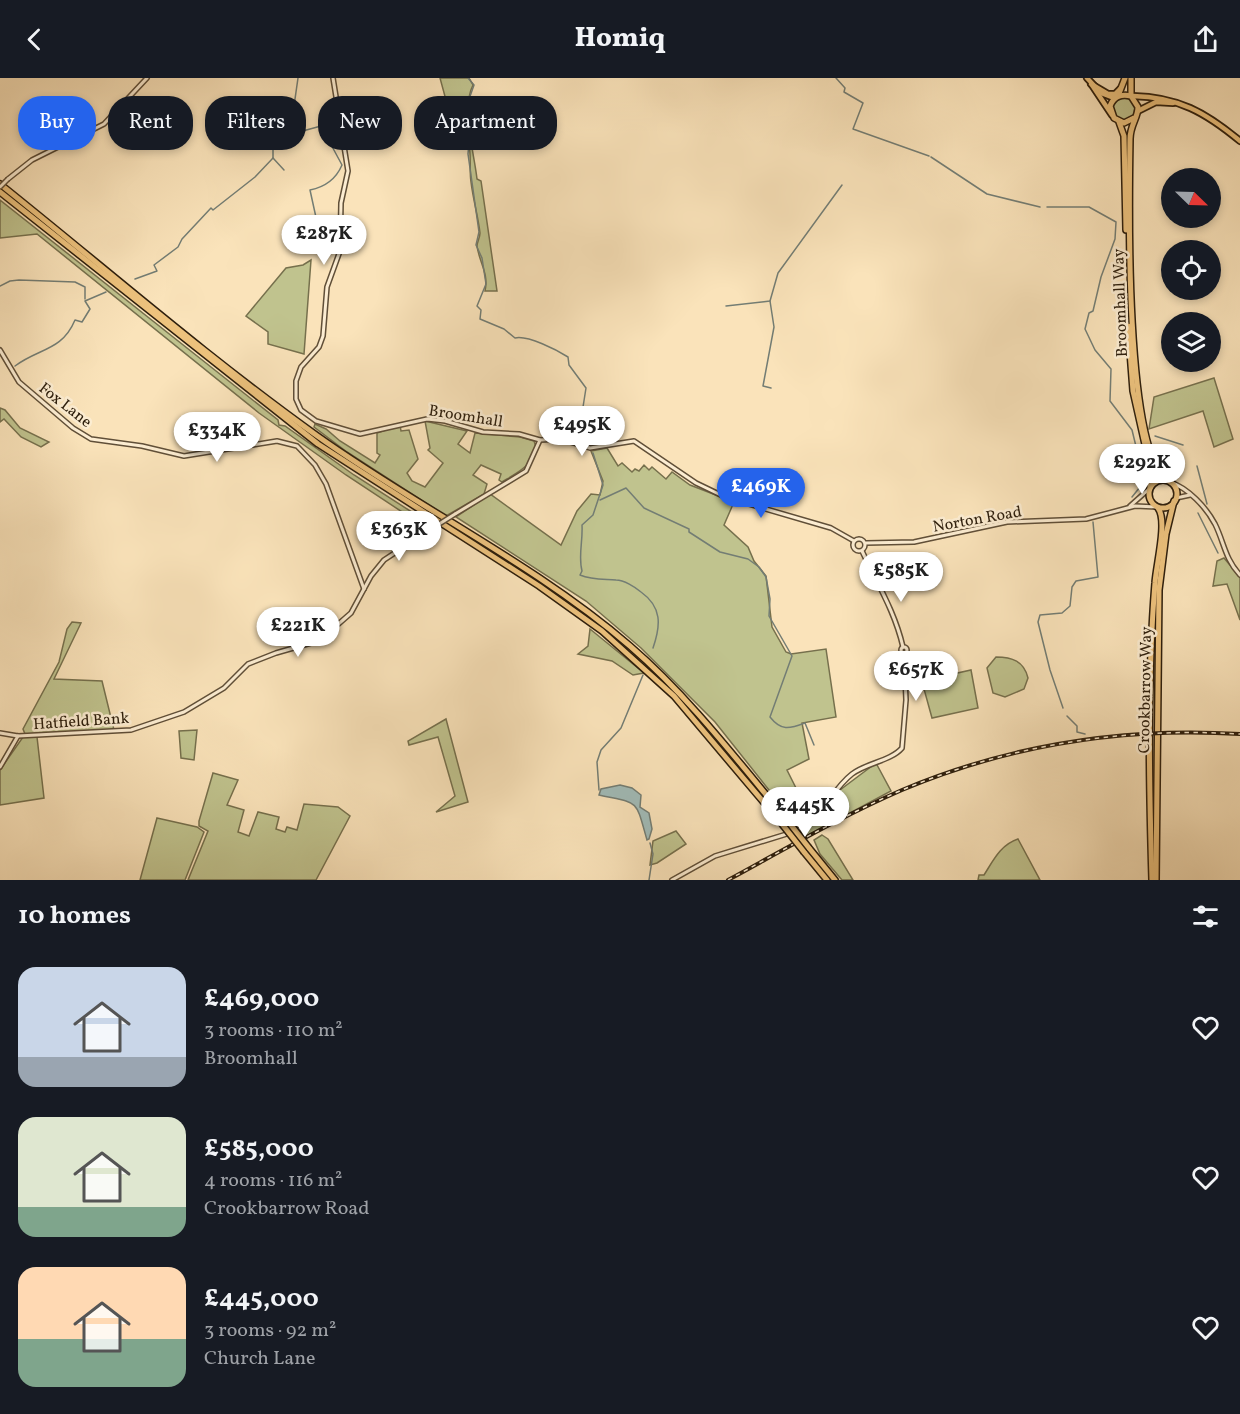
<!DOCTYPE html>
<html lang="en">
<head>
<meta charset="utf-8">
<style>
  :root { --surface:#171b24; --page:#242831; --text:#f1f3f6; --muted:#9ea1a6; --accent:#2563eb }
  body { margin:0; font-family:Vollkorn,serif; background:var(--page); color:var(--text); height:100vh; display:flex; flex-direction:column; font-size:22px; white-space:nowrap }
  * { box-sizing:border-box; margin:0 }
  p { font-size:20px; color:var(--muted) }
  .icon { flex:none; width:33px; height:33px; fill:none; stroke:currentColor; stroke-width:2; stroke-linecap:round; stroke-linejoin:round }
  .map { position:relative; height:802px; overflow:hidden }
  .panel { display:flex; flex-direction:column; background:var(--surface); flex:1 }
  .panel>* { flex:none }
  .hud { position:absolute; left:18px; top:18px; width:600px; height:54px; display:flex; gap:12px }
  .needle { width:39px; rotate:113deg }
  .tools { position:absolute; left:1161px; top:90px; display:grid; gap:12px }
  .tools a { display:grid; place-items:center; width:60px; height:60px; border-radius:50%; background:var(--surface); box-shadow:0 3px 9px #0003; font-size:30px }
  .price { position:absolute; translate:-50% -51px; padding:0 14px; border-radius:21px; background:#fff; color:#222; font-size:20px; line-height:39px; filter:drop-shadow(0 2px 3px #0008) }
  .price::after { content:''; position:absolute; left:50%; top:36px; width:18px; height:14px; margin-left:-9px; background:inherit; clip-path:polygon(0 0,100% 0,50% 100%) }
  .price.selected { background:var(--accent); color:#fff }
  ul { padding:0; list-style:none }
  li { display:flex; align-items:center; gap:18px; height:150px; padding:0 18px }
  li span { display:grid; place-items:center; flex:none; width:168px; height:120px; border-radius:18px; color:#555 }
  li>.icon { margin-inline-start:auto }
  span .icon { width:72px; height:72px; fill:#fffc; stroke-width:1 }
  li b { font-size:26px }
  h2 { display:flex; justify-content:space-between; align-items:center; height:72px; padding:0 18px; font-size:26px }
  .tag { padding:0 21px; border-radius:24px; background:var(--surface); box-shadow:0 3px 9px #0003; font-size:21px; line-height:54px }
  .tag.selected { background:var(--accent); color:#fff }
  header { display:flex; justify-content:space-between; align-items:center; height:78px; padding:0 18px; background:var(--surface); font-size:27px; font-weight:800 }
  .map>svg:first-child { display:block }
</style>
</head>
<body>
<header><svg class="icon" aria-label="back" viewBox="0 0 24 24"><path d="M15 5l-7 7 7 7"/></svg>Homiq<svg class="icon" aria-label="share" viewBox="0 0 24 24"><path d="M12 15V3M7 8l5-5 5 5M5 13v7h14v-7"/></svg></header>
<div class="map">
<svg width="1240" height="802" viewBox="0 0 1240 802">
  <rect width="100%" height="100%" fill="#fae3ba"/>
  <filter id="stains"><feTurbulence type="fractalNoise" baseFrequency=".00333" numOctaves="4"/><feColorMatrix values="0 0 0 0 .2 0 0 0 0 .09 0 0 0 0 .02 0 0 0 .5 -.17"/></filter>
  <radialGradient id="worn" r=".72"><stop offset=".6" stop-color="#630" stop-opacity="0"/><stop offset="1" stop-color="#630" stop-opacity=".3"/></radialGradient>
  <g fill="#c0c38e" stroke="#76704d" stroke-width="1.5">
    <path d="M440,0h29l4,7c-12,23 1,67 4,94l4,2 16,110h-12c4,-18 -6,-29 -8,-45 0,-4 3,-8 3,-13 -2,-17 -7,-34 -9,-51 -2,-13 1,-30 -3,-41l-9,7z"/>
    <circle cx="1124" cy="31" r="11"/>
    <path d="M231,36l11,8 -12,23 -16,-4 4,-15z"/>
    <path d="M0,122l278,220 1,5 6,1 69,49 75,48 -4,4 -79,-52 -87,-62 -222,-179 -37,4z"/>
    <path d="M311,182l-7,94 -36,-10v-12l-22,-16 40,-48 17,-3z"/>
    <path d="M1214,300l19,61 -19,8 -11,-36 -54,18 5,-32z"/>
    <path d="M0,330l5,2 15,18 29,14 -8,5 -20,-10 -17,-18 -4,3z"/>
    <path d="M425,343l42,10 -9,13 12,9 5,-20 45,4 14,4c9,20 -19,33 -32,41l-3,-2 2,-6 -20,-9 -8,10 14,9 -3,10 -38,22 -99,-64 -33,-25 1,-3 11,5 14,12 35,22 5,-8 -3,-2v-20l23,-8 1,6 8,-1 9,29 -11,14 5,8 13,6 18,-24 -15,-13 2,-2z"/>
    <path d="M607,370l11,18 4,-3 10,9 3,-3 4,2 5,-6 5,5 3,-3 14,12 6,-7 18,13 44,17 -10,23 24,22 6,14 12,15 6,51 14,25 5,2 35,-5 10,68 -34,6 7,36 -22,11 12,24 -6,6 12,15 -9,9 -81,-102 -74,-74 -55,-47 -130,-84 34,-23 71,51 16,-34 14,-17 9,1 3,-14 -12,-30z"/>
    <path d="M1224,480l16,19v43l-13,-36 -14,2 4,-25z"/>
    <path d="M72,544l9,1 -27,56 48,2 12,49 -89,4 -2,-5 36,-67 8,-33z"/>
    <path d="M590,551l54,44 -11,2 -21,-14 -34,-7 10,-8z"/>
    <path d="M996,579c16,0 28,4 32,21l-4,11 -19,8 -12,-4 -6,-25z"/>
    <path d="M971,592l7,38 -46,10 -8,-29 7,-10z"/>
    <path d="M446,641l22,83 -32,10 19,-16 -17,-59 -29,8 -1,-4z"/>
    <path d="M197,652l-3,30 -13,-2 -2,-27z"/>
    <path d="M23,659h14l7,61 -44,7v-35z"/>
    <path d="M876,685l15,28 -84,45 -4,-6 22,-17 15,-23z"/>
    <path d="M213,695l25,7 -11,25 17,5 -6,22 11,4 9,-24 21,5 -3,12 9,3 2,-5 10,3 7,-26 34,3 12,9 -34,64h-128l20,-49 -9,-5v-5z"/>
    <path d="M157,740l40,9 7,5 -19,48h-45z"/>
    <path d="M676,753l10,13 -29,19 -7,2 3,-24z"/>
    <path d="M822,757l6,4 25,41h-11l-22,-26 -6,-14z"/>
    <path d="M1018,761l22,41h-62l1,-5h5c9,-14 16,-30 34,-36z"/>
  </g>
  <path fill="#a1bcb9" stroke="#737d74" stroke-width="1.5" d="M620,707l12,3 9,7 -1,12 9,6 3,16 -3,10 -2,1c-12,-42 -7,-36 -48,-45l2,-6z"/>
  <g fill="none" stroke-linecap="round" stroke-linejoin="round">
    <g stroke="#737d74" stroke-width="1.5">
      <path d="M468,0l6,7 -6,17 5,37 -4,3 -1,12 11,78 -3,13 6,13 4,26 -9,22 4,4 -1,9 24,10 11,9c13,-3 42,12 53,19l1,8 17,23 -3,19 -12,5 11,30 4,1"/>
      <path d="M836,0l9,10 -1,4 19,11 -10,26 76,27"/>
      <path d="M299,54l22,-6 21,39c-6,14 -17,22 -32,25l14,64"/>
      <path d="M931,79l56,37 53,13"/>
      <path d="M273,80l11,12"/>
      <path d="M1047,129h42l27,15 -1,17 -14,38 -8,34 -4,2 -4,16 10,21 16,19 -1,32 22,29 10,41 -2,16 -8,10"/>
      <path d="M135,201l22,-8 -3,-6 24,-18 4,-8 29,-31 2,2 42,-33 18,-19v-21l24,-5 -3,-26 4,-28"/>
      <path d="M0,208l10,-5 9,-1 56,2 10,5v12"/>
      <path d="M770,223l4,26 -11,59 8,2"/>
      <path d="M726,228l44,-5 8,-28 64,-88"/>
      <path d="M15,288c24,-18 47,-15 60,-46l7,2 8,-13 -5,-8 21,-9"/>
      <path d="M1155,358l28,9"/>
      <path d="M593,375l10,32 -10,30 -11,10c1,17 -4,31 0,46l-2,4c12,5 24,4 36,5 8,0 19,7 25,12 21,15 20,33 12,56"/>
      <path d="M1197,388l10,38"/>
      <path d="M600,422l26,-12 18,20 45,21v3l31,20 28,7 11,8 7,10 4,22 -1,17 23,40 -22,61c11,14 19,12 35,6l9,22"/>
      <path d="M1198,435l20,40"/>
      <path d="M1063,630l-13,-38 -12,-48 2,-7 22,-2 8,-7 2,-19 4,-6 22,-4 -5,-55"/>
      <path d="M1067,638l10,10v6l8,2"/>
      <path d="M599,712l-2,-28 4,-12 20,-22 22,-53"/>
      <path d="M649,802l4,-26 -3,-11"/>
    </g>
    <g stroke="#604f38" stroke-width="6">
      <g id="minor">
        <path d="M333,0l15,93 -7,32 -1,48 -13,36 -4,49 -4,11 -18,20 -5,14v18l5,11 15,11 44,13 67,-15 18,2 38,11 36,2 21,6 20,-1 30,9 44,-7 62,42 29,14 106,31 23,13"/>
        <path d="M8,101l24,-19 72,-36 43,-46"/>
        <path d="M0,272l19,32 54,46 18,11 51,7 42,10 93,-15 20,5 18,19 11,19 38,105"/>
        <path d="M1170,404c18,6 36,25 45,42 9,18 10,35 25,51"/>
        <path d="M1176,420l14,-3"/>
        <path d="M1130,428l19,-17"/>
        <path d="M455,436l71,-43 14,-31"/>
        <circle cx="859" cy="467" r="6"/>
        <path d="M866,465l48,-1 93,-20 79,-3 49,-13 22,1"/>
        <path d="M862,473c15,32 33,61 41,96"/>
        <circle cx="904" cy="572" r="3"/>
        <path d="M0,655l18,3 113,-6 53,-18 40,-24 24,-24 28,-11 35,-10 16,-9 24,-21 20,-37 13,-16 44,-29"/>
        <path d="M0,689l18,-31"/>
        <path d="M796,753c27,-12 34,-40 56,-57 14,-11 39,-13 50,-26l4,-48 -2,-47"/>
        <path d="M672,802l43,-24 75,-23"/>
      </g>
    </g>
    <g stroke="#2d1e0c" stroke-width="8">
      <g id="major">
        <path d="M1087,0l14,15 13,5"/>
        <path d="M1091,6l17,10h7l5,-5"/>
        <path d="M1092,7l20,30"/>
        <path d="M1133,18c45,1 72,16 107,45"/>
        <path d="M1138,33l18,-9 17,1"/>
      </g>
    </g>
    <g stroke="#2d1e0c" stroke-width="8">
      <g id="highway">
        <path d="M1131,0v18"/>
        <path d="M1118,18l7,-18"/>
        <path d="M1134,40l-10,5 -10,-5 -4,-12c4,-10 11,-12 21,-10l7,11c0,11 -8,18 -8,32 -1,58 -6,310 37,341"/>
        <path d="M1119,44l5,14 2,94"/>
        <path d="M0,106c105,84 207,173 316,251 102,73 219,129 314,211 59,51 107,114 157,174"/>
        <path d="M0,114l318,252 221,142 63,45 72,65 108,128"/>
        <path d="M1128,248l5,65 17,76v20"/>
        <circle cx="1163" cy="416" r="14"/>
        <path d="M809,770l26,32"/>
        <path d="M804,774l23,28"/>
        <path d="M1152,802c-3,-98 -5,-198 3,-297 1,-18 13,-62 3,-75"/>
        <path d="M1156,802l3,-290 7,-56 8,-33"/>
      </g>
    </g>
    <use href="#minor" stroke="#fcedd2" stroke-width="3"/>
    <use href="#major" stroke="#edc27d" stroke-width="4.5"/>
    <use href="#highway" stroke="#edc27d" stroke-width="5"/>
    <g stroke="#2d1e0c" stroke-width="4">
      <path id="rail" d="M728,802c57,-31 114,-64 174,-90 107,-45 222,-63 338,-56"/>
    </g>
    <use href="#rail" stroke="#fcedd2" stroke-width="1.5" stroke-dasharray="4.5" stroke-linecap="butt"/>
    <g stroke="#604f38" stroke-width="6" stroke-linecap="butt">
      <g id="minor-bridge">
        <path d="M0,109l8,-8"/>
        <path d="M428,453l27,-17"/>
      </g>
    </g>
    <g stroke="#2d1e0c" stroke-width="8" stroke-linecap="butt">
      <g id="highway-bridge">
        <path d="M787,742l22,28"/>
        <path d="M782,746l22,28"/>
      </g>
    </g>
    <use href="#minor-bridge" stroke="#fcedd2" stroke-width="3"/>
    <use href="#highway-bridge" stroke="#edc27d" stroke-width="5"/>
  </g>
  <g text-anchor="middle" stroke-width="5" stroke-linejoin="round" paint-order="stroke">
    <g font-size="16" fill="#2d1e0c" stroke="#fcedd2">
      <text transform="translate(1119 225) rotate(-92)" y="6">Broomhall Way</text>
      <text transform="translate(66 326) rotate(38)" y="6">Fox Lane</text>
      <text transform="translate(466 337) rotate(9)" y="6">Broomhall</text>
      <text transform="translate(977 440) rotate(-10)" y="6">Norton Road</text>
      <text transform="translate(1144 612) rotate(-89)" y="6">Crookbarrow Way</text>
      <text transform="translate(81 642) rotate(-4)" y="6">Hatfield Bank</text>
    </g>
  </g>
  <rect width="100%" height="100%" filter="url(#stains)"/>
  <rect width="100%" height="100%" fill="url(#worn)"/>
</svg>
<div class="tools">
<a><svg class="needle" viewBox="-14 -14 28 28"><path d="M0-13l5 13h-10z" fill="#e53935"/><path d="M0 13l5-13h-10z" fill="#9ea1a6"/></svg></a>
<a><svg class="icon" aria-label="locate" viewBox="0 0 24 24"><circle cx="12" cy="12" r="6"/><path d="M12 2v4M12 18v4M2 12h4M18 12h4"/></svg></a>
<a><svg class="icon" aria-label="layers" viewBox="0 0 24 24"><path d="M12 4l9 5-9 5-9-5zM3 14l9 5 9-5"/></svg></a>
</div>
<b class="price" style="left:324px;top:188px">£287K</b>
<b class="price" style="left:582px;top:379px">£495K</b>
<b class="price" style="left:217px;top:385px">£334K</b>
<b class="price" style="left:1142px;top:417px">£292K</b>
<b class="price selected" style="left:761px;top:441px">£469K</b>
<b class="price" style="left:399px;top:484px">£363K</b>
<b class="price" style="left:901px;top:525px">£585K</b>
<b class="price" style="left:298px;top:580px">£221K</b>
<b class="price" style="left:916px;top:624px">£657K</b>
<b class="price" style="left:805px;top:760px">£445K</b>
<div class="hud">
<a class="tag selected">Buy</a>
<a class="tag">Rent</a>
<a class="tag">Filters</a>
<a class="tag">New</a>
<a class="tag">Apartment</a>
</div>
</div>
<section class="panel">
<h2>10 homes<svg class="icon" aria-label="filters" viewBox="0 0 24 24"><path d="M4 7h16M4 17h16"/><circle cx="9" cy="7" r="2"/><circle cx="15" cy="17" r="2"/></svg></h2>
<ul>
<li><span style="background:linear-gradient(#c9d6e8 75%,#9aa5b1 0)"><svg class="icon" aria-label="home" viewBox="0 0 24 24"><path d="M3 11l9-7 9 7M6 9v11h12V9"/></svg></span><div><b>£469,000</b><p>3 rooms · 110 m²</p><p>Broomhall</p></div><svg class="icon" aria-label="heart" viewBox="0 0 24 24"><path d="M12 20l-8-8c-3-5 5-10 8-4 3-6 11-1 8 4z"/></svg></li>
<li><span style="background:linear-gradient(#dfe7d0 75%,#7fa58c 0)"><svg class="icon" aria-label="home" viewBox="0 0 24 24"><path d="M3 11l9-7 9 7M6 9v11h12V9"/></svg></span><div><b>£585,000</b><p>4 rooms · 116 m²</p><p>Crookbarrow Road</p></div><svg class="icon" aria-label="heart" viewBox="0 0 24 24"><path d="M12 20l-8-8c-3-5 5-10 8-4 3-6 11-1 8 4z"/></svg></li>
<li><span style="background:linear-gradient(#ffd9b3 60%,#7fa58c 0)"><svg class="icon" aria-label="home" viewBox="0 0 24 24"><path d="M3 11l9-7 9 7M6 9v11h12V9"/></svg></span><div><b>£445,000</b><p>3 rooms · 92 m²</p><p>Church Lane</p></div><svg class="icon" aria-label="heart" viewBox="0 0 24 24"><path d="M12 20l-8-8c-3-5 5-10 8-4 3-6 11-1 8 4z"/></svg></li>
</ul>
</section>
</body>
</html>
